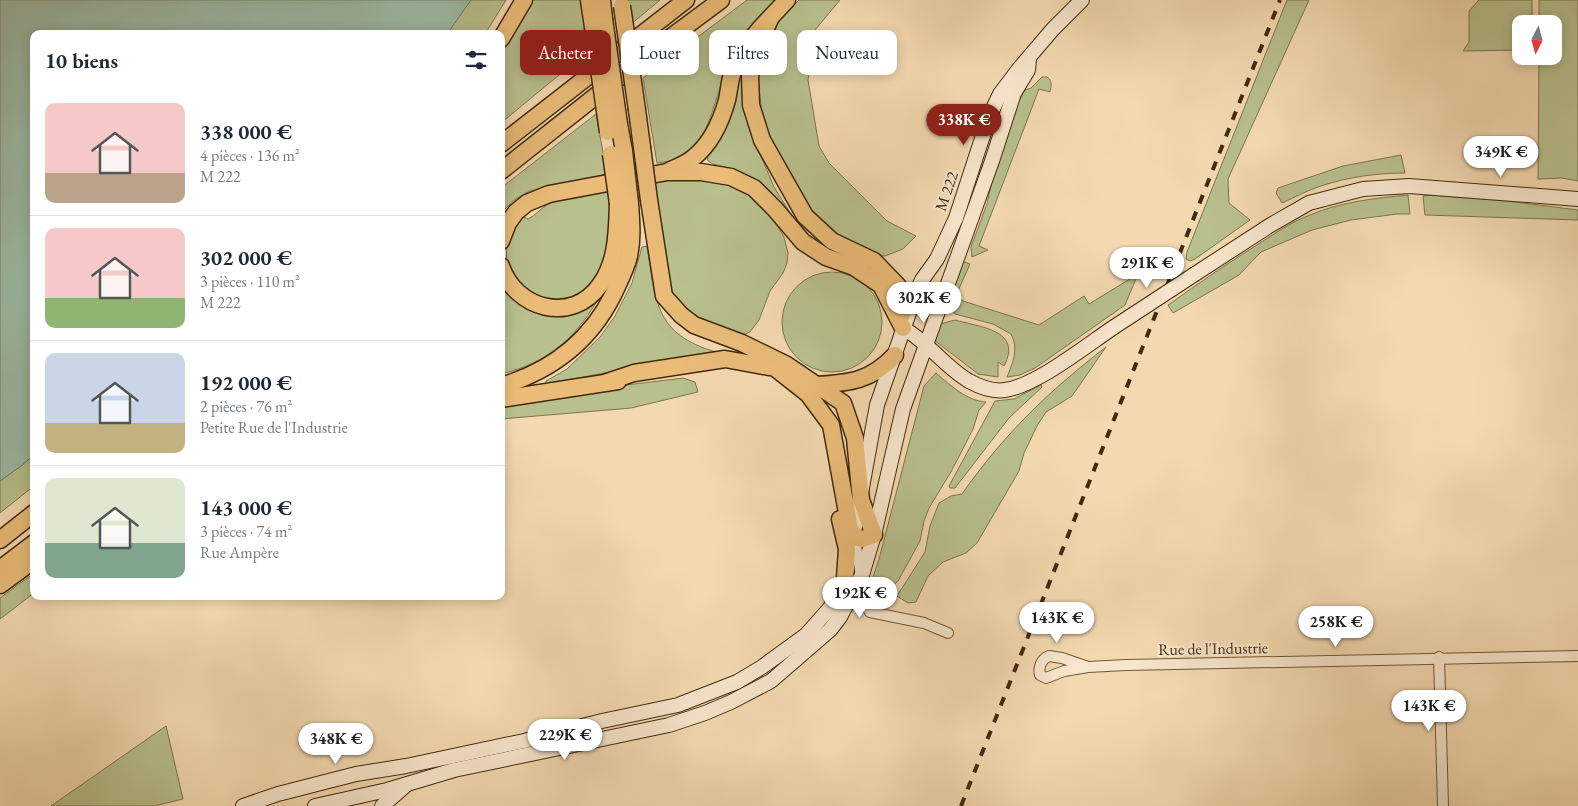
<!DOCTYPE html>
<html lang="fr">
<head>
<meta charset="utf-8">
<style>
  :root { --surface:#fff; --page:#f2f2f3; --text:#1f2937; --muted:#747a83; --line:#e0e1e3; --accent:#8f2418 }
  body { margin:0; font-family:"EB Garamond",serif; background:var(--page); color:var(--text); height:100vh; display:flex; flex-direction:column; font-size:19px; white-space:nowrap }
  * { box-sizing:border-box; margin:0 }
  p { font-size:16px; color:var(--muted) }
  .icon { flex:none; width:28px; height:28px; fill:none; stroke:currentColor; stroke-width:2; stroke-linecap:round; stroke-linejoin:round }
  .map { position:relative; flex:1; overflow:hidden }
  .details { position:absolute; left:30px; top:30px; width:475px; height:570px; display:flex; flex-direction:column; background:var(--surface); border-radius:10px; box-shadow:0 2px 12px #0003 }
  .details>* { flex:none }
  .top-card { position:absolute; left:520px; top:30px; width:475px; height:45px; display:flex; gap:10px }
  .needle { width:32px; rotate:186deg }
  .tools { position:absolute; left:1512px; top:15px; display:grid; gap:10px }
  .tools a { display:grid; place-items:center; width:50px; height:50px; border-radius:10px; background:var(--surface); box-shadow:0 2px 12px #0003; font-size:25px }
  .price { position:absolute; translate:-50% -42px; padding:0 11px; border-radius:18px; background:#fff; color:#222; font-size:16px; line-height:32px; filter:drop-shadow(0 1px 2px #0008) }
  .price::after { content:''; position:absolute; left:50%; top:30px; width:15px; height:11px; margin-left:-8px; background:inherit; clip-path:polygon(0 0,100% 0,50% 100%) }
  .price.active { background:var(--accent); color:#fff }
  ul { padding:0; list-style:none }
  li { display:flex; align-items:center; gap:15px; height:125px; padding:0 15px }
  li+li { border-top:1px solid var(--line) }
  li span { display:grid; place-items:center; flex:none; width:140px; height:100px; border-radius:10px; color:#555 }
  li>.icon { margin-inline-start:auto }
  span .icon { width:60px; height:60px; fill:#fffc; stroke-width:1 }
  li b { font-size:21px }
  h2 { display:flex; justify-content:space-between; align-items:center; height:60px; padding:0 15px; font-size:21px }
  .tag { padding:0 18px; border-radius:10px; background:var(--surface); box-shadow:0 2px 12px #0003; font-size:18px; line-height:45px }
  .tag.active { background:var(--accent); color:#fff }
  .map>svg:first-child { display:block }
</style>
</head>
<body>
<div class="map">
<svg width="1578" height="806" viewBox="0 0 1578 806">
  <rect width="100%" height="100%" fill="#f4d9b0"/>
  <filter id="stains"><feTurbulence type="fractalNoise" baseFrequency=".004" numOctaves="4"/><feColorMatrix values="0 0 0 0 .2 0 0 0 0 .09 0 0 0 0 .02 0 0 0 .5 -.17"/></filter>
  <radialGradient id="worn" r=".72"><stop offset=".6" stop-color="#630" stop-opacity="0"/><stop offset="1" stop-color="#630" stop-opacity=".3"/></radialGradient>
  <g fill="#b8c08d" stroke="#7d754e">
    <path d="M471,0h35l-21,34h-38z"/>
    <path d="M528,0h55l5,51 -87,72v-76l9,-12z"/>
    <path d="M628,0h32l-30,25z"/>
    <path d="M747,0h31c-15,16 -33,31 -43,50 -4,9 -8,19 -12,29 -11,28 -14,63 -44,79 -6,3 -15,4 -22,5l-14,-85z"/>
    <path d="M799,0h41l-25,30 -7,50 11,66 10,17 58,58 29,15 -13,13 -18,7 -12,-1 -40,-19 -27,-28 -23,-36 -21,-58 -5,-44 15,-42z"/>
    <path d="M1287,0h22l-81,179 1,24 21,17 -55,39 -5,2 -4,-2 1,-7z"/>
    <path d="M1479,0h53v24h-11v26l-58,1 6,-9v-31z"/>
    <path d="M1539,0h39v181l-16,-3 -24,1 1,-123h15v-32h-15z"/>
    <path d="M742,63l4,2 -2,38 4,22 26,62 30,48 -35,-42 -36,-24 -20,-5 -5,-3 -1,-6z"/>
    <path d="M1042,77h5c6,4 4,9 3,15l-11,-3 -60,157 9,4 -16,7 -1,-10 16,-43 8,-37 19,-56 11,-21 6,-2z"/>
    <path d="M596,114l11,60 -77,17c-12,6 -21,12 -29,23v-26z"/>
    <path d="M1401,155l4,18c-28,0 -57,4 -84,13 -13,4 -26,11 -39,17l-6,-10 2,-5 65,-22z"/>
    <path d="M714,178l27,7 30,29 13,23 4,16 -1,10 -4,10 -13,18 -11,29 -9,12 -13,5 -37,-3 -31,-44 -16,-111z"/>
    <path d="M608,188l7,26 -10,44 -7,19 -7,8 -11,8 -11,5 -19,1 -11,-2 -15,-7 -17,-25 -1,-19 8,-19 10,-10 4,2c7,-3 12,-10 19,-14 18,-10 41,-13 61,-17z"/>
    <path d="M1408,195l2,19h-13l-46,6 -39,10 -51,22 -22,23 -66,38 -5,-8c31,-22 63,-44 95,-64 16,-10 30,-20 47,-26 30,-13 66,-17 98,-20z"/>
    <path d="M1430,195l77,6 71,9v10l-153,-5 -2,-19z"/>
    <path d="M647,246c9,55 7,88 69,106l-170,32v-3l21,-12 33,-32 15,-21 17,-33 10,-36z"/>
    <path d="M962,261l8,3 -13,29 2,5 4,3 76,24 45,-29 5,8 49,-30 -13,31 -90,63 -15,7 -13,2c6,-15 12,-28 4,-43l-18,-10 -38,-10 -7,-13z"/>
    <circle cx="832" cy="322" r="50"/>
    <path d="M501,288c17,16 39,34 64,26 9,-2 19,-10 28,-14l4,1c-25,41 -49,61 -96,73z"/>
    <path d="M955,320c25,7 68,10 49,46l-6,-4v15l-20,-3 -44,-34 6,-16z"/>
    <path d="M1106,347l-34,49 -26,16 -9,14 -13,27 -5,18 -42,72 -11,10 -23,9 -15,14 -12,26 -8,1 -11,-7 28,-44 5,-26 9,-23 12,-7 11,-2c42,-60 87,-103 144,-147z"/>
    <path d="M936,373c14,12 31,28 50,29l-7,8 -6,19 -21,41 -23,38 -5,13 -4,20 -22,40 -10,9 -11,6 -11,2 13,-39 45,-173z"/>
    <path d="M683,378l12,4 3,10 -67,16 -130,11v-13l101,-18z"/>
    <path d="M1041,385l1,2 -33,31 -54,70h-5l-1,-2 46,-85 19,-2z"/>
    <path d="M34,455v31l-34,27v-32l21,-15z"/>
    <path d="M34,573v20l-34,26v-21z"/>
    <path d="M166,726l17,73 -29,7h-103z"/>
  </g>
  <path fill="#9cbba7" stroke="#78816a" d="M0,0h471l-24,34h-413v421l-13,11 -21,15z"/>
  <g fill="none" stroke-linecap="round" stroke-linejoin="round">
    <g stroke="#6e5637" stroke-width="12">
      <g id="minor">
        <path d="M854,534l7,42 2,25 7,11 54,11 24,10"/>
        <path d="M1439,657l4,149"/>
        <path d="M1088,667l-26,-9 -13,-2c-8,3 -11,12 -9,19l6,3 18,-7 24,-4 38,-2 452,-9"/>
      </g>
    </g>
    <g stroke="#422a0f" stroke-width="16">
      <g id="secondary">
        <path d="M1195,274l74,-48 40,-23 54,-14 46,-3 169,13"/>
        <path d="M903,328c25,14 42,39 66,53 11,6 23,11 36,9 31,-4 82,-45 109,-63"/>
        <path d="M853,537l24,-132 40,-115 5,-10 15,-21 19,-41 33,-101 11,-23 18,-24 35,-41 29,-29"/>
        <path d="M243,806l35,-12 78,-20 50,-8 118,-25 78,-20 76,-16 59,-23 25,-15 44,-32 24,-27 15,-30 2,-10"/>
        <path d="M315,806l72,-16 67,-20 215,-45 36,-12 26,-11 40,-21 59,-51 10,-13 22,-42 12,-40 29,-126 89,-248 22,-68 14,-23 1,-10"/>
        <path d="M382,806l22,-19"/>
      </g>
    </g>
    <g stroke="#422a0f" stroke-width="19">
      <g id="trunk">
        <path d="M589,0l4,27"/>
        <path d="M602,0l2,19"/>
        <path d="M771,17l-14,31 -7,28 1,29 11,35 43,76 27,25 42,20 24,25 4,29"/>
        <path d="M501,39l23,-39"/>
        <path d="M637,110l5,37"/>
        <path d="M619,124l5,27"/>
        <path d="M501,144l185,-144"/>
        <path d="M501,171l158,-125 62,-46"/>
        <path d="M669,171c8,-4 17,-7 24,-13 19,-15 28,-36 34,-58 3,-14 3,-28 11,-41 12,-22 32,-41 49,-59"/>
        <path d="M501,241l7,-18 8,-11 11,-9 22,-9 118,-22h34l30,5 23,11 21,21 28,33 23,15 28,10 27,18 22,43"/>
        <path d="M501,266c14,43 71,59 99,19 17,-23 17,-53 18,-81"/>
        <path d="M607,382l27,-9 91,-14 50,9 33,26 23,31 19,104 7,9 5,1 12,-4 -13,-35 -6,-62 -12,-35 -56,-38 -45,-22 -48,-18 -13,-10 -17,-19 -15,-96"/>
        <path d="M816,385c34,-2 55,-4 79,-30"/>
        <path d="M501,386c50,-15 89,-45 112,-91 6,-13 13,-26 16,-39 4,-18 2,-36 1,-53"/>
        <path d="M501,399l117,-18"/>
        <path d="M840,519l7,30 -2,29"/>
        <path d="M0,540l34,-27"/>
        <path d="M0,569l34,-26"/>
        <path d="M0,585l34,-25"/>
      </g>
    </g>
    <use href="#minor" stroke="#f8e6cc" stroke-width="10"/>
    <use href="#secondary" stroke="#f8e6cc" stroke-width="14"/>
    <use href="#trunk" stroke="#eabc78" stroke-width="16"/>
    <path stroke="#422a0f" stroke-width="4" stroke-dasharray="9 9" stroke-linecap="butt" d="M961,806l319,-806"/>
    <g stroke="#422a0f" stroke-width="16" stroke-linecap="butt">
      <path id="secondary-bridge" d="M1114,327l81,-53"/>
    </g>
    <g stroke="#422a0f" stroke-width="19" stroke-linecap="butt">
      <g id="trunk-bridge">
        <path d="M622,6l15,104"/>
        <path d="M604,19l15,105"/>
        <path d="M593,27l15,105"/>
        <path d="M642,147l7,53"/>
        <path d="M624,151l6,52"/>
        <path d="M611,154l7,50"/>
      </g>
    </g>
    <use href="#secondary-bridge" stroke="#f8e6cc" stroke-width="14"/>
    <use href="#trunk-bridge" stroke="#eabc78" stroke-width="16"/>
  </g>
  <g text-anchor="middle" stroke-width="4.5" stroke-linejoin="round" paint-order="stroke">
    <g font-size="16" fill="#422a0f" stroke="#f8e6cc">
      <text transform="translate(946 191) rotate(-71)" y="6">M 222</text>
      <text transform="translate(1213 648) rotate(-1)" y="6">Rue de l'Industrie</text>
    </g>
  </g>
  <rect width="100%" height="100%" filter="url(#stains)"/>
  <rect width="100%" height="100%" fill="url(#worn)"/>
</svg>
<div class="tools">
<a><svg class="needle" viewBox="-14 -14 28 28"><path d="M0-13l5 13h-10z" fill="#e53935"/><path d="M0 13l5-13h-10z" fill="#747a83"/></svg></a>
</div>
<b class="price active" style="left:964px;top:146px">338K €</b>
<b class="price" style="left:1501px;top:178px">349K €</b>
<b class="price" style="left:1147px;top:289px">291K €</b>
<b class="price" style="left:924px;top:324px">302K €</b>
<b class="price" style="left:860px;top:619px">192K €</b>
<b class="price" style="left:1057px;top:644px">143K €</b>
<b class="price" style="left:1336px;top:648px">258K €</b>
<b class="price" style="left:1429px;top:732px">143K €</b>
<b class="price" style="left:565px;top:761px">229K €</b>
<b class="price" style="left:336px;top:765px">348K €</b>
<div class="top-card">
<a class="tag active">Acheter</a>
<a class="tag">Louer</a>
<a class="tag">Filtres</a>
<a class="tag">Nouveau</a>
</div>
<section class="details">
<h2>10 biens<svg class="icon" aria-label="filters" viewBox="0 0 24 24"><path d="M4 7h16M4 17h16"/><circle cx="9" cy="7" r="2"/><circle cx="15" cy="17" r="2"/></svg></h2>
<ul>
<li><span style="background:linear-gradient(#f6c9c9 70%,#b9a48a 0)"><svg class="icon" aria-label="home" viewBox="0 0 24 24"><path d="M3 11l9-7 9 7M6 9v11h12V9"/></svg></span><div><b>338 000 €</b><p>4 pièces · 136 m²</p><p>M 222</p></div></li>
<li><span style="background:linear-gradient(#f6c9c9 70%,#8fb573 0)"><svg class="icon" aria-label="home" viewBox="0 0 24 24"><path d="M3 11l9-7 9 7M6 9v11h12V9"/></svg></span><div><b>302 000 €</b><p>3 pièces · 110 m²</p><p>M 222</p></div></li>
<li><span style="background:linear-gradient(#c9d6e8 70%,#c2b280 0)"><svg class="icon" aria-label="home" viewBox="0 0 24 24"><path d="M3 11l9-7 9 7M6 9v11h12V9"/></svg></span><div><b>192 000 €</b><p>2 pièces · 76 m²</p><p>Petite Rue de l'Industrie</p></div></li>
<li><span style="background:linear-gradient(#dfe7d0 65%,#7fa58c 0)"><svg class="icon" aria-label="home" viewBox="0 0 24 24"><path d="M3 11l9-7 9 7M6 9v11h12V9"/></svg></span><div><b>143 000 €</b><p>3 pièces · 74 m²</p><p>Rue Ampère</p></div></li>
</ul>
</section>
</div>
</body>
</html>
